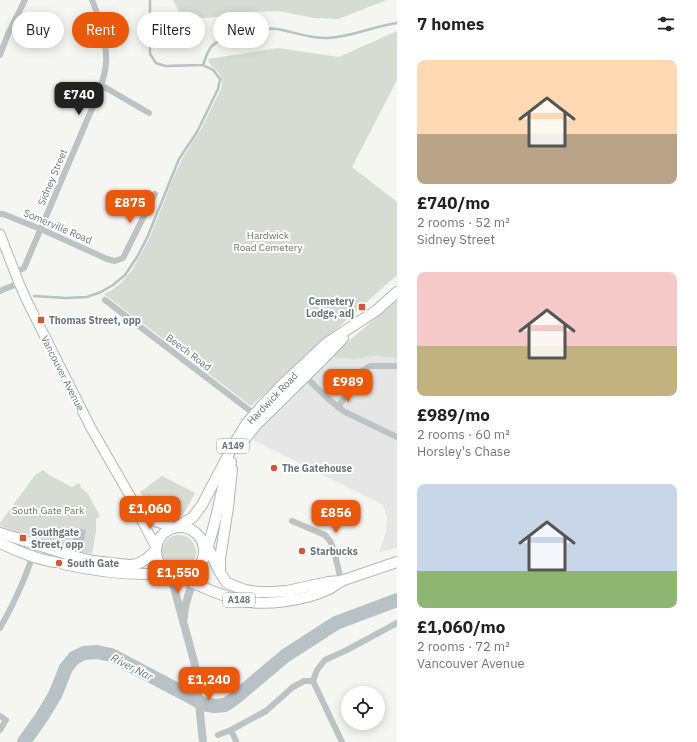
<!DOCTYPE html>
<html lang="en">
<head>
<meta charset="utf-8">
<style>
  :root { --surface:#fff; --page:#f2f2f2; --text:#222; --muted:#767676; --accent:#ea580c }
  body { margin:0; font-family:"IBM Plex Sans",sans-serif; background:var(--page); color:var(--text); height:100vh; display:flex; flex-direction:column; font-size:15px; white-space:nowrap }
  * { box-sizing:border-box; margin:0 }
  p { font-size:13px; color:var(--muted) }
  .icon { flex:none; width:22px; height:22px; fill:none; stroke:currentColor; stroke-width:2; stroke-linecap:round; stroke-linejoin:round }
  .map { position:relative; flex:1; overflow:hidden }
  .details { display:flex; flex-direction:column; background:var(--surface); width:300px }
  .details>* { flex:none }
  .top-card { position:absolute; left:12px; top:12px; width:325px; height:36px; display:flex; gap:8px }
  .controls { position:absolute; left:341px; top:686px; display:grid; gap:8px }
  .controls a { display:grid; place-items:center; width:44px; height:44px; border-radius:50%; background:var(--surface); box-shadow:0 2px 10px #0003; font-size:20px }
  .price { position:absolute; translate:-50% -34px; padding:0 9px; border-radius:8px; background:var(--accent); color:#fff; font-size:13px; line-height:26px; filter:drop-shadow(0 1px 2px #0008) }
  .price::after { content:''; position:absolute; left:50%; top:24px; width:12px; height:9px; margin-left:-6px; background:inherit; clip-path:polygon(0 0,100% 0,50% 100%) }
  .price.active { background:#222; color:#fff }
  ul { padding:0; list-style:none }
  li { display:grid; align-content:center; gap:8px; height:212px; padding:0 20px }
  li span { display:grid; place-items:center; height:124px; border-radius:8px; color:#555 }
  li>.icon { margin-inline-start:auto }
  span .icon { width:72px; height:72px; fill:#fffc; stroke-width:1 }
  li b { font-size:17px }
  h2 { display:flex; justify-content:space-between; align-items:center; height:48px; padding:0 20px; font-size:17px }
  .chip { padding:0 14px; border-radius:18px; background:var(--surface); box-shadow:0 2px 10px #0003; font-size:14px; line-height:36px }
  .chip.active { background:var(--accent); color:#fff }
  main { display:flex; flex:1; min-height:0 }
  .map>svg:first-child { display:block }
</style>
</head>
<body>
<main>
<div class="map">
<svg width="397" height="742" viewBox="0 0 397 742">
  <rect width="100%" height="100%" fill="#f5f5f2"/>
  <path fill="#e5e6e5" d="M375,356l22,2v190l-18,4 7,-20 1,-15 -4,-12 -130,-65 6,-10 71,-73 25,2z"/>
  <g fill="#d6dbd3">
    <path d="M173,0h214l-49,19 -24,-1 -36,-7 -25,1 -25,4 -24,2 -17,-3 -7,-2z"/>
    <path d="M397,31v49l-45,87 45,35v73l-146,131 -147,-112 8,-4 9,-7 11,-13 17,-31 15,-37 7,-19 11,-24 19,-30 20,-40c4,-20 -10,-17 -13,-30l70,-11 61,9z"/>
    <path d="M397,300v58l-22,-2 -20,3 -25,-2z"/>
    <path d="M43,470l6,5 23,12 7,-4 2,2 -1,2 8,7 12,22 -4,3v12l-4,23 -23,-4 -69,-24v-3l35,-48z"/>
    <path d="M162,476l33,17 -12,22 -4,2 -17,-3 -11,-4 -11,-18z"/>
    <circle cx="179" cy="552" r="17"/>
  </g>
  <path fill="#b8c1c5" d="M76,528l10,2 -5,22 -10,-2z"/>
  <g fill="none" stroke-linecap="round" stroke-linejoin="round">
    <g stroke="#b8c1c5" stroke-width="2.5">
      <path d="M150,0v54l6,9 9,3 38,-1c3,-7 4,-14 9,-19 10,-10 51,-19 65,-17 17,3 34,10 51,9 24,-1 46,-12 69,-15"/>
      <path d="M34,296l32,2 21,-1 14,-5 12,-7 12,-10 12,-18 10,-19 32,-79 18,-27 21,-43 2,-10 -7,-9 -10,-5"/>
    </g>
    <path stroke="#b8c1c5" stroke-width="14" d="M24,742l19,-27 12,-20 11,-27 8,-10 10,-5 13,-1 14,3 76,40 16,9 11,2 11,-1 9,-6 51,-43 51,-33 61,-23"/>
    <g stroke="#b1b6b9" stroke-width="11">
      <g id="secondary">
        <path d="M0,234l19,49 8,18 64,127 46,80 5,13 14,26"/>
        <path d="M138,509l19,13 18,6"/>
      </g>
    </g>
    <g stroke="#b2b6b9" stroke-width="12">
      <g id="primary">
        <path d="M241,444l15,-19 65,-64 22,-23"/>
        <circle cx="180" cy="551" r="24"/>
        <path d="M177,527l16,-10 9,-12 32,-61 13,-21 13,-15 21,-22 46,-43 50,-33 20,-18"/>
        <path d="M0,533l73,23 20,5 36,4c12,0 19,-7 27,-15"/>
        <path d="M201,539l7,8 11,24 8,12 18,7 13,2h14l15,-1 41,-9 13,-1 56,-19"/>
        <path d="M0,543c18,8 35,16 55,19"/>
        <path d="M204,558c4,-11 7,-22 10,-33 6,-21 8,-43 17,-63"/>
        <path d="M63,564c32,7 73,12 106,9"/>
        <path d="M220,571v-12l8,-52 4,-38"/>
        <path d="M179,576c18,9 40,19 60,24 25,7 67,0 90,-11 4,-2 7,-5 11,-7"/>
      </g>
    </g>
    <g stroke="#bec2c5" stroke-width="6">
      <path d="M0,55l8,-21 17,-34"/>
      <path d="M101,85l48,28"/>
      <path d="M0,214h3l40,16 64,29 8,2 8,-3 32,-64"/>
      <path d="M15,273l9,-5c20,-48 41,-95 61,-143 8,-19 20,-43 21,-63 1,-22 -6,-42 -14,-62"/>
      <path d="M0,291l19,-8"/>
      <path d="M105,300l152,116"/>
      <path d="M303,374c14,14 25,27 42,38l52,25"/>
      <path d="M338,407l24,-36 8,-5h27"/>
      <path d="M292,521l33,14 5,6 4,9 7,31"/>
      <path d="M0,628c14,-24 29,-57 36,-84"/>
      <path d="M313,681l29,61"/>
      <path d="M0,716l6,4 -6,10"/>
      <path d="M231,730l5,11"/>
      <path d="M218,735l13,-5 35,-19 27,-24 11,-6h9l4,-11 8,-10 22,-10 50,-27"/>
    </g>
    <g stroke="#bec2c5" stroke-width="8">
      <path d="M169,573l4,11 22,81 8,77"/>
      <path d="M184,617c0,-17 9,-31 13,-48"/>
    </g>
    <use href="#secondary" stroke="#fff" stroke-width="9"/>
    <use href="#primary" stroke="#fff" stroke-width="10"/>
  </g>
  <g fill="#cc593a" stroke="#fff" stroke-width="1.5">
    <rect x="358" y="303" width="8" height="8" rx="2"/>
    <rect x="37" y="316" width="8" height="8" rx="2"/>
    <circle cx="274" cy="468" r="4"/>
    <rect x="19" y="534" width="8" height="8" rx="2"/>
    <circle cx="302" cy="551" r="4"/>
    <circle cx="59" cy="563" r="4"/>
  </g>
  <g text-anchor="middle" stroke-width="4" stroke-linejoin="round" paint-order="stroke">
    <g fill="#fff" stroke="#959ea5" stroke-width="1">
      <rect x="217" y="439" width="32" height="14" rx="3"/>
      <rect x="223" y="593" width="32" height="14" rx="3"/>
    </g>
    <g font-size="9" font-weight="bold" fill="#67757f">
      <text x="233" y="449">A149</text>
      <text x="239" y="603">A148</text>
    </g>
    <g font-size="10" fill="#67757f" stroke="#fff">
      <text transform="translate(52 177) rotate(-67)" y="4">Sidney Street</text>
      <text transform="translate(58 226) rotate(23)" y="4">Somerville Road</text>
      <text transform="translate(189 352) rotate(37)" y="4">Beech Road</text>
      <text transform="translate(63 373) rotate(63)" y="4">Vancouver Avenue</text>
      <text transform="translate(272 398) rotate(-46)" y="4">Hardwick Road</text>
    </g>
    <g font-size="10" fill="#697765" stroke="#fff">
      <text x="268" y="239">Hardwick<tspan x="268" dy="12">Road Cemetery</tspan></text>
      <text x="48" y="514">South Gate Park</text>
    </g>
    <g font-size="10" font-weight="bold" fill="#67757f" stroke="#fff" text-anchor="start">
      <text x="354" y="305" text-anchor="end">Cemetery<tspan x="354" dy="12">Lodge, adj</tspan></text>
      <text x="49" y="324">Thomas Street, opp</text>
      <text x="282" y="472">The Gatehouse</text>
      <text x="31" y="536">Southgate<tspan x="31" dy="12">Street, opp</tspan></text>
      <text x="310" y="555">Starbucks</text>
      <text x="67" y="567">South Gate</text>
    </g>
    <g font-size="11" font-style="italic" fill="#63767b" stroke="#fff">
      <text transform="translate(132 667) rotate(27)" y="4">River Nar</text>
    </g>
  </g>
</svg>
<div class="controls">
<a><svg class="icon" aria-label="locate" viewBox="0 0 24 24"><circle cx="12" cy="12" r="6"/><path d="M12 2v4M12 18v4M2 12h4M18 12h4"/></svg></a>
</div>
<b class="price active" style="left:79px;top:116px">£740</b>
<b class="price" style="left:130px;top:224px">£875</b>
<b class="price" style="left:348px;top:403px">£989</b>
<b class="price" style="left:150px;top:530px">£1,060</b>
<b class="price" style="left:336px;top:534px">£856</b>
<b class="price" style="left:178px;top:594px">£1,550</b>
<b class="price" style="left:209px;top:701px">£1,240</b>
<div class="top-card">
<a class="chip">Buy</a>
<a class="chip active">Rent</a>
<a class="chip">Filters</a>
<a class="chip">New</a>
</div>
</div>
<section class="details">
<h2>7 homes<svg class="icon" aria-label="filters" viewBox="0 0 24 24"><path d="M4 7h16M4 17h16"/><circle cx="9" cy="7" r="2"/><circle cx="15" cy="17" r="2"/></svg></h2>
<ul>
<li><span style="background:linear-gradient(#ffd9b3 60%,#b9a48a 0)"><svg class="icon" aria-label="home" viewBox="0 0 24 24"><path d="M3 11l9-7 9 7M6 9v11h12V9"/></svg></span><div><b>£740/mo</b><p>2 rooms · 52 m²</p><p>Sidney Street</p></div></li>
<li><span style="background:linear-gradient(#f6c9c9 60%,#c2b280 0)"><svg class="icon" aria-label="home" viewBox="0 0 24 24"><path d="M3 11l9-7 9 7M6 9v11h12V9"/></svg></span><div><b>£989/mo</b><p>2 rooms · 60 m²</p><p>Horsley's Chase</p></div></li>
<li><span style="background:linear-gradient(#c9d6e8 70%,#8fb573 0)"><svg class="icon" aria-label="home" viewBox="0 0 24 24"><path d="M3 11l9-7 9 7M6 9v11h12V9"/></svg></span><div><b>£1,060/mo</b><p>2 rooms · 72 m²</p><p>Vancouver Avenue</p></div></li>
</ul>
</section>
</main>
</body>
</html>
